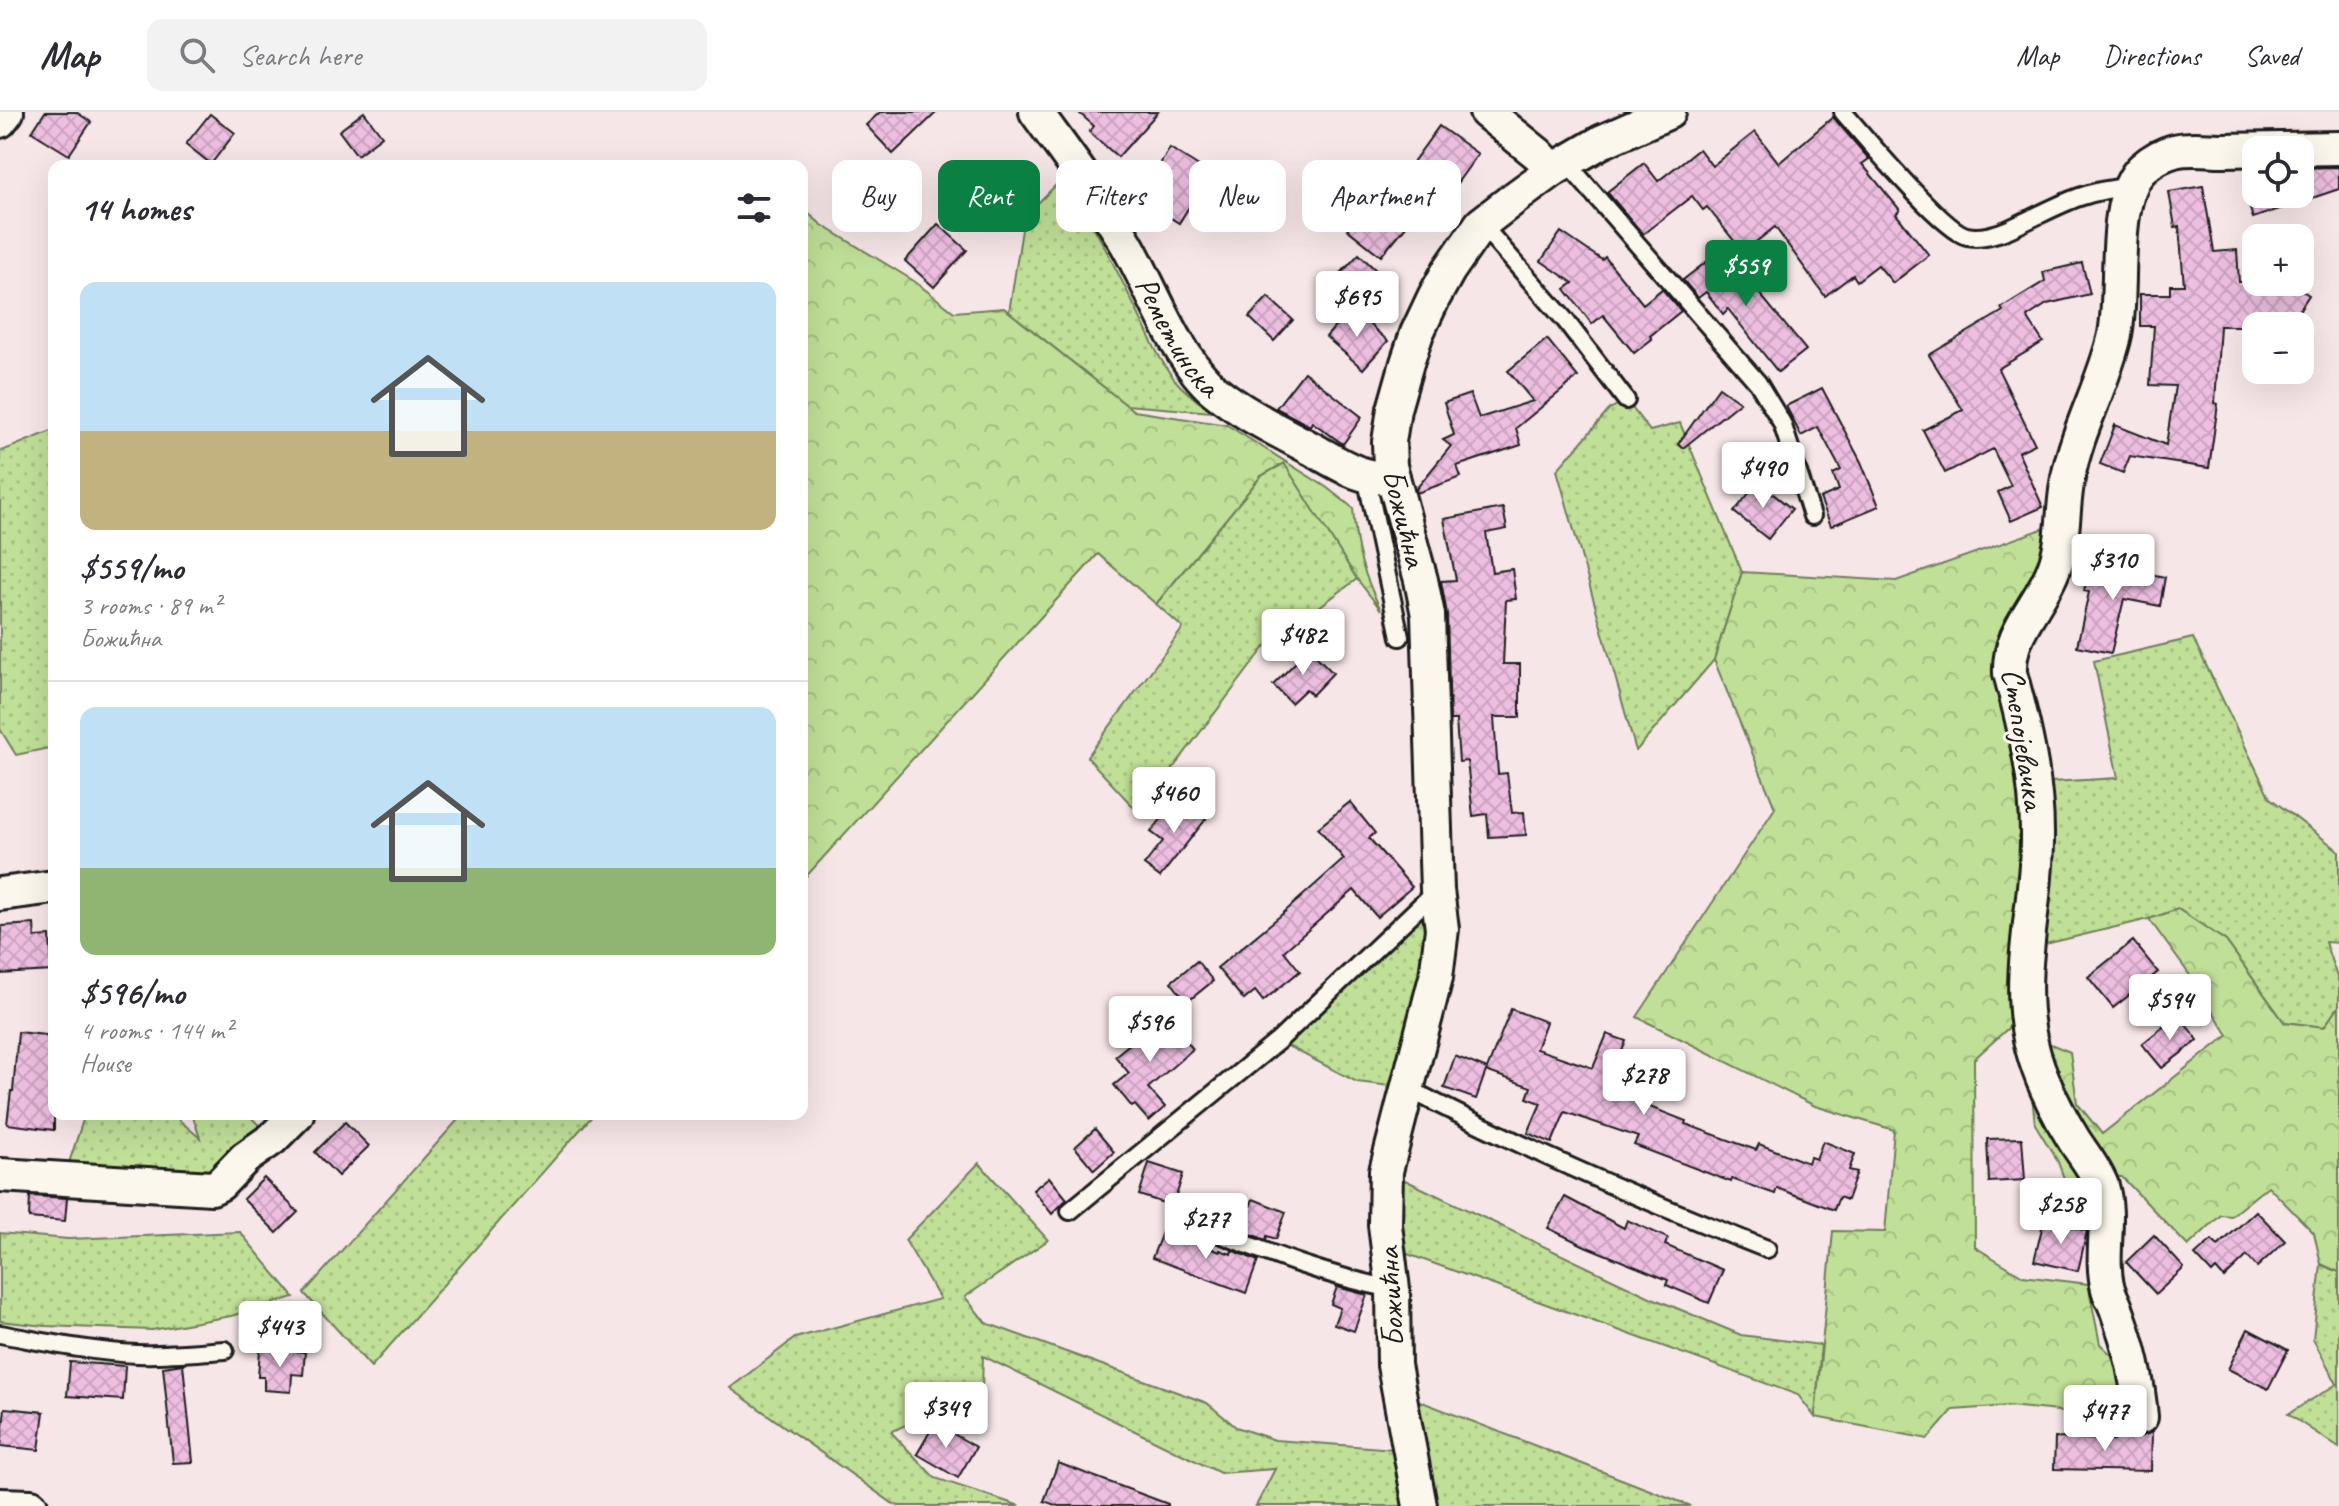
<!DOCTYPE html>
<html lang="en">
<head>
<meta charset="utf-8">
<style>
  :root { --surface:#fff; --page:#f2f2f3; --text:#2b2b33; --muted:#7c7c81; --line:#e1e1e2; --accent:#0b8043 }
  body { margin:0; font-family:Caveat,sans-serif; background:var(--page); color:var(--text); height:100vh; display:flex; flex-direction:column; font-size:30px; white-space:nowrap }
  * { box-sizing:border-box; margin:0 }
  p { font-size:26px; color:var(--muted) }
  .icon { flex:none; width:44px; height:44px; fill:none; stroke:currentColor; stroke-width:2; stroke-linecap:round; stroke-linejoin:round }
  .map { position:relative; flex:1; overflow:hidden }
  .sheet { position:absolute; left:48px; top:48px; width:760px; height:960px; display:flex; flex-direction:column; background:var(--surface); border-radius:16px; box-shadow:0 8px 32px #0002 }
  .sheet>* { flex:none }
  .hud { position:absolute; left:832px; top:48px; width:760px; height:72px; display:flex; gap:16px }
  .buttons { position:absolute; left:2242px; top:24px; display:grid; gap:16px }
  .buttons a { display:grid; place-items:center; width:72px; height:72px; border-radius:16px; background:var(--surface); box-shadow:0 8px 32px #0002; font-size:40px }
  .price { position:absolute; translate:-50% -68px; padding:0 18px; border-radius:8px; background:#fff; color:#222; font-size:26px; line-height:52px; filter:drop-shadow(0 2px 4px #0008) }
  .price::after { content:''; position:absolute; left:50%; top:48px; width:24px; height:18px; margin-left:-12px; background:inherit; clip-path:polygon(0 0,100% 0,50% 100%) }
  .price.current { background:var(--accent); color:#fff }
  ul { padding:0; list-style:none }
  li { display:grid; align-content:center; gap:16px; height:424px; padding:0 32px }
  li+li { border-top:2px solid var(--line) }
  li span { display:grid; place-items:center; height:248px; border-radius:16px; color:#555 }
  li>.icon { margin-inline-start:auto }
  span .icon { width:144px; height:144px; fill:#fffc; stroke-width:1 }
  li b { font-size:34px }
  h2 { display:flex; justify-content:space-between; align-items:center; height:96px; padding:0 32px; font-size:34px }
  .pill { padding:0 28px; border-radius:16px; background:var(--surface); box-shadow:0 8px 32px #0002; font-size:28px; line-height:72px }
  .pill.current { background:var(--accent); color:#fff }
  header { display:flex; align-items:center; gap:48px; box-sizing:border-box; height:112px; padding:0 40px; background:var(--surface); border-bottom:2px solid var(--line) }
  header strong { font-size:38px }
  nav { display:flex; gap:44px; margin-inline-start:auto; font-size:28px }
  .search { width:560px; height:72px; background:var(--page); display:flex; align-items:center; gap:20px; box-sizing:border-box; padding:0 28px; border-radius:16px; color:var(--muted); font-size:30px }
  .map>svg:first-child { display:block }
</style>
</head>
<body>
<header>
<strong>Map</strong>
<div class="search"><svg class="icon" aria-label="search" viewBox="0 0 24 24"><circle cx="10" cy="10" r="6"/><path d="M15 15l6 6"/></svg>Search here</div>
<nav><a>Map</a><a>Directions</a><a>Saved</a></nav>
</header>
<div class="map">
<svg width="2339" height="1394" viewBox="0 0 2339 1394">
  <defs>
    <pattern id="grass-dots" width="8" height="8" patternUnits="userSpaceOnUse" patternTransform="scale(2)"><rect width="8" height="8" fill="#c0df97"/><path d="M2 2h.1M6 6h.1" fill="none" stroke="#a4bf82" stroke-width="1.8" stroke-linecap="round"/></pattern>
    <pattern id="forest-crowns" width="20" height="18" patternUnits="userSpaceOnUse" patternTransform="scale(2)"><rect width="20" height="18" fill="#c0df97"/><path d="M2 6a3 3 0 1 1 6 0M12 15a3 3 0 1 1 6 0" fill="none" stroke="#a4bf82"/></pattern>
    <pattern id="building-cross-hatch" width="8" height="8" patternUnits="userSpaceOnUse" patternTransform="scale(2)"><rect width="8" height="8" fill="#edbee0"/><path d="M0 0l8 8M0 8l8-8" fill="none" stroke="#cba3c0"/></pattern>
  </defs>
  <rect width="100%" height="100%" fill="#f7e6e8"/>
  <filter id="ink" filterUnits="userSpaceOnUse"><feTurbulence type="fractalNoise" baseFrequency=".0125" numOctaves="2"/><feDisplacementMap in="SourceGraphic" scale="16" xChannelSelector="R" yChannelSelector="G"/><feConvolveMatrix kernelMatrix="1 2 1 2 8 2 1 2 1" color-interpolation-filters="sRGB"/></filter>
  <g filter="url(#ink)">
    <g fill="url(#grass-dots)" stroke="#6e7e5a" stroke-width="2">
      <path d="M1062,67c29,38 50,82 71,124 13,26 24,54 42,77 11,13 24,22 37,32l-86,-7 -117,-93 15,-95z"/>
      <path d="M1626,288l24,31 30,-8 62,149 -28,88 -78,91 -79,-281 53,-61z"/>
      <path d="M54,318v317l-38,8 -16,-26v-279l2,1z"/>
      <path d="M1285,351l72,116 -92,68 -126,166 -52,-56 96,-129 -27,-24 105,-128z"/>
      <path d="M2193,526l77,160 69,53v92l-14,-1 14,41v23l-15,21 -40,-5 -58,-81 -48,-32 -29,10 -120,29 5,-165 84,-5 -24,-117z"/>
      <path d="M1437,778l-30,198 -50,-6 -79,-41z"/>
      <path d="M85,1002h87l28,24 -8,-24h56l24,25 -52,45 -153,-15z"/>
      <path d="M463,1002h131l-223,253 -67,-74z"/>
      <path d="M979,1051l69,77 -83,57 21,26 221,80 29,24 39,13 133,10 -9,-57 292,113h-435l19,-37 -55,4 -237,-117 -1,31 -91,45 44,46 85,28h-120l-8,-3 -162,-115 65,-50 145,-39 -35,-59z"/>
      <path d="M1386,1059l264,126 91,38 80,10 -6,72 -17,-22 -410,-148z"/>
      <path d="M240,1120l54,65 -63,19 -79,14 -107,-4 -45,-5v-88l68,6z"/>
      <path d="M2321,1152l18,8v176l-51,-34 49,-30 -24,-45z"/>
    </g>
    <g fill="url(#forest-crowns)" stroke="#6e7e5a" stroke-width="2">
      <path d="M802,96l20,17 92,56 40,31 50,-4 130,103 93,14 99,62 27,21c3,43 9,63 28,102l-24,-31 -73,-116 -23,13 -105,128 -58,-50 -296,327z"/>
      <path d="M2062,410l-35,94 -8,92 8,303 -53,48 1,188 48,29 65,8 12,60 19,18 7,38 -33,24 -35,-13 -49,-5 -56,4 -25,29 -113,-22 18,-186 52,1 9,-102 -79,-24 -178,-89 138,-209 -61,-148 28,-88 154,9z"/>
      <path d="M2178,797l48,32 58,81 40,5 15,-21v266l-18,-8 -7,-31 -46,-47 -37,30 -10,-1 -33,31 -66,-69 -35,-2 -17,20 -12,-33 -23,-38 -5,-47 16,-35 24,10 7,51 25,31 126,-99 -39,-61 -40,-55z"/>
    </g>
    <g fill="url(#building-cross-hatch)" stroke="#1c1c1c" stroke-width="2">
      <path d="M45,0h31l15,10 -22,33 -37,-23z"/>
      <path d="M364,0l18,24 -25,19 -18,-24z"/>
      <path d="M880,0h57l-44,42 -27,-29z"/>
      <path d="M1078,0h80l-40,45 -29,-25 5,-6z"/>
      <path d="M210,2l25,19 -24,31 -25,-20z"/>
      <path d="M1833,5l36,42 -7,5 38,46 -4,4 33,41 -36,28 -15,-18 -21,16 -4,-6 -28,21 -50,-69 -32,25 -36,-45 -4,3 -11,-14 -49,38 -36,-42 37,-29 14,18 41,-32 13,17 43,-34 24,31z"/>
      <path d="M1439,14l39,28 -31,43 -10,-8 -56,67 -34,-27 38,-46 8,7z"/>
      <path d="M1170,36l40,25 -31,50 -40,-25z"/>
      <path d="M2339,55v22l-86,29 -8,-24h55v-26z"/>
      <path d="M2203,74l11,66 23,-2 2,32h49l21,13 -20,31h-69l-5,77 3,1 -9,64 -79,-12 -7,17 -23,-9 15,-39 51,20 9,-59 -25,-1 4,-59h-14v-32h30v-9h14l-5,-59 -4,1 -6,-35z"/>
      <path d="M938,112l29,26 -33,37 -29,-26z"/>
      <path d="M1561,120l41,28 3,-3 38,47 19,-15 19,22 -31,25 2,3 -18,14 -31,-38 -11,9 -27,-35 8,-6 -32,-22z"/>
      <path d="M1723,137l83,101 -28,22 -50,-63 -5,5 -17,-22 -8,6 -15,-18z"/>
      <path d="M1359,142l20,19 -30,34 -21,-20z"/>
      <path d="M2082,151l8,31 -43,10 -20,13 16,25 -45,27 37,75 -17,8 25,55 -32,14 -13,-29 13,-6 -18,-37 -48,24 -22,-43 40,-20 -34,-55 74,-44 -2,-3 44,-27 -2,-9z"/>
      <path d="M1268,185l25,23 -19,21 -25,-24z"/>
      <path d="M1351,196l37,33 -25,28 -37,-32z"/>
      <path d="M1547,227l31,38 -62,51 5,17 -64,21 4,11 -44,16 -1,-4 35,-43 -8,-6 11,-5 -10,-32 26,-9 9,24 54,-17 -25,-30z"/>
      <path d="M1304,260l58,45 -19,27 -31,-22 -2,4 -34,-18z"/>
      <path d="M1719,275l21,15 -57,46 -5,-4z"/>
      <path d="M1822,276l39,74 18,44 -48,20 -11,-28 19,-8 -6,-16 8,-4 -23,-43 -17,9 -15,-30z"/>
      <path d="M1758,370l34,27 -24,30 -34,-27z"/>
      <path d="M1503,396l4,21 -21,4 6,39 20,-3 4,30 -10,1 -3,64h17v53h-26l4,57 9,-1 5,40 12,-1 2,23 -37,2 -2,-23 -14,2 -6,-55 -8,1 -3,-42h-6l-3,-106 -6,-33 15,-1 -12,-61z"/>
      <path d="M2090,450l75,15 -5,29 -36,-7 -13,54 -34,-7 12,-54 -5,-1z"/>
      <path d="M1309,537l24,24 -21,22 -6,-6 -15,14 -18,-18z"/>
      <path d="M1178,686l28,21 -46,58 -16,-12 19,-24 -12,-9z"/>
      <path d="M1350,690l25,31 -6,5 43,49 -35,30 -23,-27 -70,61 16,20 -37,30 -8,-10 -11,9 -27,-32 63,-52 64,-57 -26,-31z"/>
      <path d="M34,812l1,13 15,-1 2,35 -52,3 2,-48z"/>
      <path d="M2133,829l25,31 -45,36 -25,-31z"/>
      <path d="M1197,849l16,20 -26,21 -16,-20z"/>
      <path d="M1511,897l35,13 -10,27 57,19 14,-34 19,7 -16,40 36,12 -4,11 44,17 -1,3 71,26 3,-6 49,19 2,-6 6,2 7,-18 32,13 -6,16 8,2 -10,28 -8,-3 -5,13 -57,-22 -2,6 -43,-15 -1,3 -97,-37 4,-8 -73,-25 -13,31 -24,-10 13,-30 -14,-5 4,-11 -45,-16 -10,28 -32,-11 11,-32 32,13z"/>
      <path d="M1165,903l28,34 -45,39 17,19 -16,14 -14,-16 -3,2 -18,-22 15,-12 -14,-17z"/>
      <path d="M2178,903l20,25 -36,28 -20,-24z"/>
      <path d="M18,920l36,4v94l-47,-6 4,-33h2z"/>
      <path d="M345,1010l24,24 -31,30 -23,-24z"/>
      <path d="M1095,1017l19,23 -20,18 -19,-23z"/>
      <path d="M2022,1026l3,42 -36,2 -2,-43z"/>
      <path d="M1149,1051l34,11 -10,32 -34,-11z"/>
      <path d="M1049,1065l18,22 -15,15 -19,-24z"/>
      <path d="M264,1066l34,34 -21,21 -34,-34z"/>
      <path d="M30,1084l37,2 -2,23 -36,-3z"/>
      <path d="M1565,1085l59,31 3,-8 41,18 -3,7 58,25 -14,33 -43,-18 2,-5 -83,-34 -37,-18z"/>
      <path d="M1253,1087l33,13 -10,27 -9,-3 -1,4 -26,-10z"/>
      <path d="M2256,1099l29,30 -28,26 -10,-11 -23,22 -8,-9 -4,4 -17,-18 17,-15 6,6z"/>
      <path d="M2044,1108l43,11 -9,40 -44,-10z"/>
      <path d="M1163,1118l57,22v-2l11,4 1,-4 26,11 -12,32 -94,-35z"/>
      <path d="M2154,1123l30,33 -28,26 -30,-32z"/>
      <path d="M1337,1175l30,8 -13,36 -20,-7 6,-16 -9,-4z"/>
      <path d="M2248,1217l40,21 -20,39 -40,-20z"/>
      <path d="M260,1237l45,3 -2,23 -11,-1 -1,18 -27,-2v-13h-6z"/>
      <path d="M70,1250l55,4 -2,34 -56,-4z"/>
      <path d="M183,1252l10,98 -20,1 -10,-96z"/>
      <path d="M5,1296l39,4 -5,38 -38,-4z"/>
      <path d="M935,1311l41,24 -18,31 -41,-24z"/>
      <path d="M2115,1318h13l6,5 8,1 10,-4 -1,39 -97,-2 1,-31 59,2z"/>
      <path d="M1058,1351l110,41v2h-110l-14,-5z"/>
    </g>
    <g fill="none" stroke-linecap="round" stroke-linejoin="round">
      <g stroke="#1c1c1c" stroke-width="22">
        <g id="lane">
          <path d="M1843,0c21,24 100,119 124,124 13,3 31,-2 42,-7 45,-20 68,-38 120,-42"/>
          <path d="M1566,50l192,221 24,40 30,93"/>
          <path d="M1481,112l84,96 61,80"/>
          <path d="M1366,364l34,161"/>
          <path d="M1407,976c117,61 237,113 360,161"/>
          <path d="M1070,1099l208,-170 159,-151"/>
          <path d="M1210,1118c60,24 119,47 183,59"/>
          <path d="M0,1222c45,8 91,18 137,20 29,1 58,-2 88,-4"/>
        </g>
      </g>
      <g stroke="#1c1c1c" stroke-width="38">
        <g id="street">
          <path id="s1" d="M1036,0c31,43 63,85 90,131 25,43 51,116 88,147 29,24 67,42 100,60 25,14 49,31 79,27"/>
          <path d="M1486,0l52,42 15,16"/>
          <path d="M0,9l7,-9"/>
          <path d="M0,782l54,-7"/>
          <path d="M0,1063l212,13 8,-4 25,-26 27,-19 25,-25"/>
          <path d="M2141,1305c-3,-36 -11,-71 -24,-106 -2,-7 -7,-15 -9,-22 -9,-34 4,-69 -6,-103 -6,-16 -19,-32 -28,-46 -21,-34 -40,-73 -46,-112 -10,-62 9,-126 9,-188 1,-57 -12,-112 -27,-167 -2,-42 30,-67 44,-105 11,-28 8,-61 14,-90 9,-48 34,-91 46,-139 11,-44 -5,-140 29,-171 8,-7 20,-14 31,-17 15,-4 34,-1 49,-1 39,-1 77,-1 116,-2"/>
          <path d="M0,1393l31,1"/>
          <path d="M1420,1394l-26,-141 -1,-76 -8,-64 1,-54 50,-194 6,-48 -5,-39 -9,-275 -7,-35 -31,-114 -1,-24 5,-33 13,-46 10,-30 17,-36 15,-27 32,-46 31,-24 41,-30 48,-28 68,-30"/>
        </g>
      </g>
      <use href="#lane" stroke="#fbf7ec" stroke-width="16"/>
      <use href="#street" stroke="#fbf7ec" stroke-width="32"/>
    </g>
  </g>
  <g text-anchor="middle" stroke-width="6" stroke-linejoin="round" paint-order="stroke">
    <g font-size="32" fill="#1c1c1c" stroke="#fbf7ec">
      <text dy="11" stroke="none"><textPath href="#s1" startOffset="266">Реметинска</textPath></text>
      <text transform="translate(1405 406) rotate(76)" y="11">Божићна</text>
      <text transform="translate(2024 627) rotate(81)" y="11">Степојевачка</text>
      <text transform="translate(1390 1185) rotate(-93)" y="11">Божићна</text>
    </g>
  </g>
</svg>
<div class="buttons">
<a><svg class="icon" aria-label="locate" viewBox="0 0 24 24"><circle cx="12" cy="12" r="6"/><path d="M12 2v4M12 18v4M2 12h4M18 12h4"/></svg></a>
<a>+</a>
<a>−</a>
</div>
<b class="price current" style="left:1746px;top:196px">$559</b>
<b class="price" style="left:1357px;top:227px">$695</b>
<b class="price" style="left:1763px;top:398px">$490</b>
<b class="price" style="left:2113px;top:490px">$310</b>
<b class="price" style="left:1303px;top:565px">$482</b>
<b class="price" style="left:1174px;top:723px">$460</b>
<b class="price" style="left:2170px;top:930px">$594</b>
<b class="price" style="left:1150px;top:952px">$596</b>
<b class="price" style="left:1644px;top:1005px">$278</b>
<b class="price" style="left:2061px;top:1134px">$258</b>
<b class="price" style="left:1206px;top:1149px">$277</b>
<b class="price" style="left:280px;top:1257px">$443</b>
<b class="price" style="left:946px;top:1338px">$349</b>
<b class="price" style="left:2105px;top:1341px">$477</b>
<div class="hud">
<a class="pill">Buy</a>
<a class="pill current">Rent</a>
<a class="pill">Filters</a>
<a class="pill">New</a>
<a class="pill">Apartment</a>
</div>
<section class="sheet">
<h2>14 homes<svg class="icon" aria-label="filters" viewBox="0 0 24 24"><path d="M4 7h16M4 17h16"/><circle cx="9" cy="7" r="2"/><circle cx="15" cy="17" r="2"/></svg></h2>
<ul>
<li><span style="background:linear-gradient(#bfe0f5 60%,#c2b280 0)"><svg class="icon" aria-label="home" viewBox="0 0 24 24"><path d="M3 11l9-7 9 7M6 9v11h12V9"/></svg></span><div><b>$559/mo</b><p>3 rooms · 89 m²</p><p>Божићна</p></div></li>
<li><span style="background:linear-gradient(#bfe0f5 65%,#8fb573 0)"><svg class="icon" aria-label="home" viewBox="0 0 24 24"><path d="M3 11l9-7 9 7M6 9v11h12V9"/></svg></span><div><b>$596/mo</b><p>4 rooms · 144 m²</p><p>House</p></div></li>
</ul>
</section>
</div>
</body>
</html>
